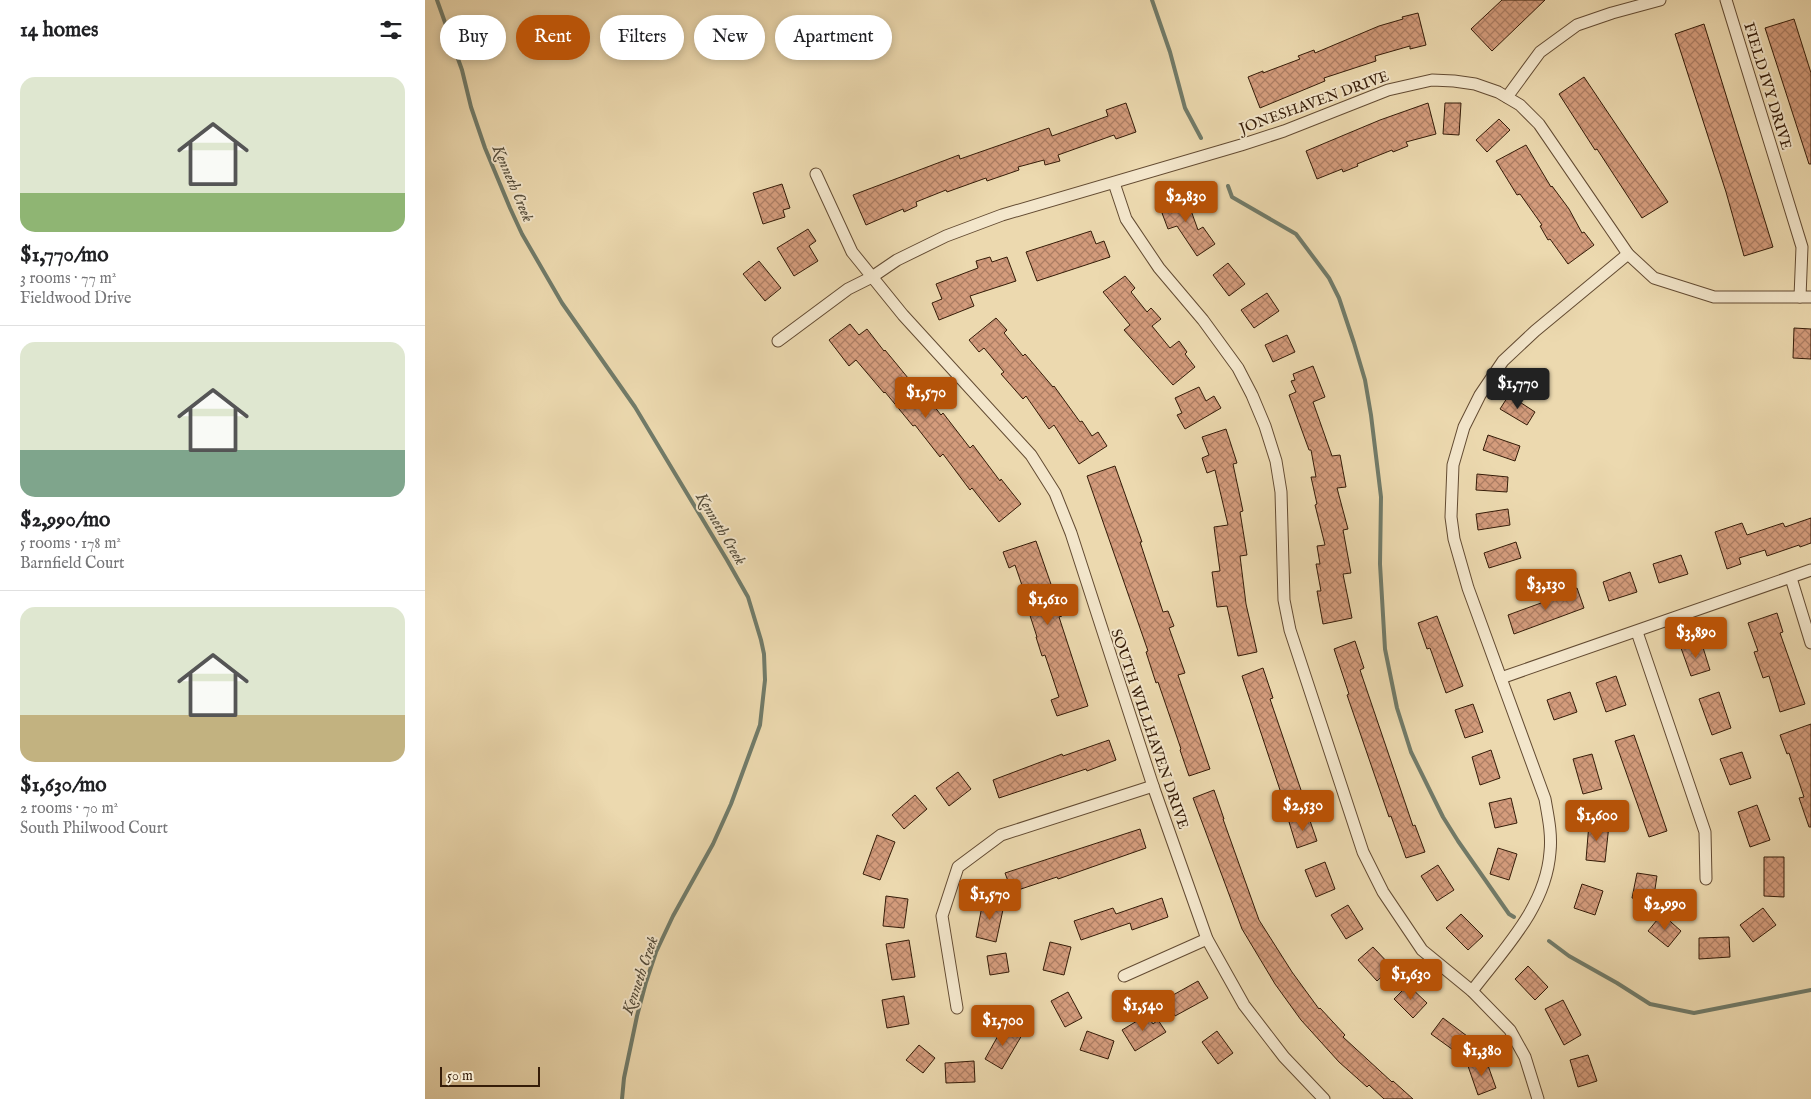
<!DOCTYPE html>
<html lang="en">
<head>
<meta charset="utf-8">
<style>
  :root { --surface:#fff; --page:#f2f2f2; --text:#202124; --muted:#757577; --line:#e0e0e0; --accent:#b45309 }
  body { margin:0; font-family:"IM FELL English",serif; background:var(--page); color:var(--text); height:100vh; display:flex; flex-direction:column; font-size:19px; white-space:nowrap }
  * { box-sizing:border-box; margin:0 }
  p { font-size:16px; color:var(--muted) }
  .icon { flex:none; width:28px; height:28px; fill:none; stroke:currentColor; stroke-width:2; stroke-linecap:round; stroke-linejoin:round }
  .map { position:relative; flex:1; overflow:hidden }
  .sheet { display:flex; flex-direction:column; background:var(--surface); width:425px }
  .sheet>* { flex:none }
  .banner { position:absolute; left:15px; top:15px; width:475px; height:45px; display:flex; gap:10px }
  .scale { position:absolute; left:15px; bottom:12px; width:100px; box-sizing:border-box; padding-left:5px; border:2px solid #351c08; border-top:0; font-size:14px; line-height:18px; white-space:nowrap; color:#351c08; -webkit-text-stroke:4px #f3e6cb; paint-order:stroke }
  .price { position:absolute; translate:-50% -42px; padding:0 11px; border-radius:5px; background:var(--accent); color:#fff; font-size:16px; line-height:32px; filter:drop-shadow(0 1px 2px #0008) }
  .price::after { content:''; position:absolute; left:50%; top:30px; width:15px; height:11px; margin-left:-8px; background:inherit; clip-path:polygon(0 0,100% 0,50% 100%) }
  .price.active { background:#222; color:#fff }
  ul { padding:0; list-style:none }
  li { display:grid; align-content:center; gap:10px; height:265px; padding:0 20px }
  li+li { border-top:1px solid var(--line) }
  li span { display:grid; place-items:center; height:155px; border-radius:15px; color:#555 }
  li>.icon { margin-inline-start:auto }
  span .icon { width:90px; height:90px; fill:#fffc; stroke-width:1 }
  li b { font-size:21px }
  h2 { display:flex; justify-content:space-between; align-items:center; height:60px; padding:0 20px; font-size:21px }
  .chip { padding:0 18px; border-radius:22px; background:var(--surface); box-shadow:0 2px 8px #0003; font-size:18px; line-height:45px }
  .chip.active { background:var(--accent); color:#fff }
  main { display:flex; flex:1; min-height:0 }
  .map>svg:first-child { display:block }
</style>
</head>
<body>
<main>
<section class="sheet">
<h2>14 homes<svg class="icon" aria-label="filters" viewBox="0 0 24 24"><path d="M4 7h16M4 17h16"/><circle cx="9" cy="7" r="2"/><circle cx="15" cy="17" r="2"/></svg></h2>
<ul>
<li><span style="background:linear-gradient(#dfe7d0 75%,#8fb573 0)"><svg class="icon" aria-label="home" viewBox="0 0 24 24"><path d="M3 11l9-7 9 7M6 9v11h12V9"/></svg></span><div><b>$1,770/mo</b><p>3 rooms · 77 m²</p><p>Fieldwood Drive</p></div></li>
<li><span style="background:linear-gradient(#dfe7d0 70%,#7fa58c 0)"><svg class="icon" aria-label="home" viewBox="0 0 24 24"><path d="M3 11l9-7 9 7M6 9v11h12V9"/></svg></span><div><b>$2,990/mo</b><p>5 rooms · 178 m²</p><p>Barnfield Court</p></div></li>
<li><span style="background:linear-gradient(#dfe7d0 70%,#c2b280 0)"><svg class="icon" aria-label="home" viewBox="0 0 24 24"><path d="M3 11l9-7 9 7M6 9v11h12V9"/></svg></span><div><b>$1,630/mo</b><p>2 rooms · 70 m²</p><p>South Philwood Court</p></div></li>
</ul>
</section>
<div class="map">
<svg width="1386" height="1099" viewBox="0 0 1386 1099">
  <defs>
    <pattern id="building-cross-hatch" width="8" height="8" patternUnits="userSpaceOnUse" patternTransform="scale(1.25)"><rect width="8" height="8" fill="#d49c7c"/><path d="M0 0l8 8M0 8l8-8" fill="none" stroke="#ad7e64"/></pattern>
  </defs>
  <rect width="100%" height="100%" fill="#ecd9af"/>
  <filter id="stains"><feTurbulence type="fractalNoise" baseFrequency=".004" numOctaves="4"/><feColorMatrix values="0 0 0 0 .2 0 0 0 0 .09 0 0 0 0 .02 0 0 0 .5 -.17"/></filter>
  <radialGradient id="worn" r=".72"><stop offset=".6" stop-color="#630" stop-opacity="0"/><stop offset="1" stop-color="#630" stop-opacity=".3"/></radialGradient>
  <g fill="none" stroke-linecap="round" stroke-linejoin="round">
    <g stroke="#717b69" stroke-width="4">
      <path d="M12,0l25,70 9,37 14,41 25,60 12,26 40,69 73,104 92,153 21,37 13,43 3,14 1,26 -5,45 -29,79 -18,40 -40,72 -17,36 -10,30 -9,34 -13,62 -2,21"/>
      <path d="M727,0l18,52 15,56 16,30"/>
      <path d="M803,186l4,11 64,37 33,44 10,20 15,45 11,37 6,35 10,82 -1,67 5,85 12,59 14,44 32,65 15,24 51,73 5,3"/>
      <path d="M1124,941l20,15 48,27 33,21 44,9 117,-23"/>
    </g>
  </g>
  <g fill="url(#building-cross-hatch)" stroke="#351c08">
    <path d="M1077,0h43l-53,51 -21,-22z"/>
    <path d="M993,13l8,32 -16,4v-3l-35,10 1,5 -52,17 1,3 -65,27 -12,-31 15,-6v2l37,-14 -2,-3 16,-6 1,3 64,-27 24,-7 -1,-2z"/>
    <path d="M1369,19l17,54v91h-2l-44,-136z"/>
    <path d="M1279,24l69,223 -29,9 -18,-64 -51,-158z"/>
    <path d="M1159,77l84,125 -26,16 -45,-69 -2,1 -36,-56z"/>
    <path d="M701,103l10,29 -20,7 -2,-4 -56,20 2,6 -15,4 -1,-5 -26,7 1,3 -32,11 -1,-3 -39,14 -1,-2 -30,12 1,4 -13,6 -1,-3 -37,16 -13,-30 106,-40 1,4 89,-31 3,8 56,-20 -2,-6z"/>
    <path d="M1003,103l8,31 -30,8 2,4 -15,6 -1,-2 -35,14 1,2 -15,6 -1,-3 -25,10 -11,-28 74,-31z"/>
    <path d="M1020,103h16l-2,32 -16,-1z"/>
    <path d="M1074,119l11,11 -23,22 -11,-12z"/>
    <path d="M1101,145l25,42 1,-1 17,23 13,24 2,-1 10,13 -26,19 -18,-25 -2,1 -8,-14 2,-1 -22,-31 -3,1 -21,-34z"/>
    <path d="M357,184l8,24 -7,2 2,7 -22,7 -10,-31z"/>
    <path d="M759,191l14,39 5,-3 12,17 -18,12 -20,-30 -9,3 -6,-16 6,-2 -4,-12z"/>
    <path d="M383,229l8,12 -7,5 9,15 -24,15 -17,-28z"/>
    <path d="M666,231l5,13 8,-3 6,16 -73,24 -11,-29z"/>
    <path d="M565,257l2,5 15,-5 9,24 -46,15 4,10 -35,14 -7,-17 10,-4 -6,-15 42,-16 -2,-7z"/>
    <path d="M334,261l22,27 -16,13 -22,-27z"/>
    <path d="M803,263l17,21 -16,12 -16,-21z"/>
    <path d="M700,276l10,12 -4,4 16,20 4,-4 10,11 -9,7 18,22 9,-7 8,11 -2,2 10,13 -22,18 -49,-55 6,-5 -27,-33z"/>
    <path d="M842,293l12,18 -25,17 -13,-18z"/>
    <path d="M571,318l11,12 -3,3 19,23 2,-2 28,33 1,-1 26,36 2,-1 10,15 6,-4 9,14 -28,18 -25,-39 -5,4 -23,-33 -3,3 -22,-25 3,-2 -20,-24 -5,4 -10,-12z"/>
    <path d="M425,324l9,11 8,-6 17,22 1,-1 28,34 2,-2 26,33 2,-2 27,35 3,-3 27,36 1,-2 20,25 -22,18 -27,-34 -2,2 -27,-36 -3,3 -25,-32 -2,1 -28,-34 -1,1 -28,-33 -7,6 -20,-26z"/>
    <path d="M1369,328l17,1v30l-18,-1z"/>
    <path d="M862,335l8,17 -22,10 -8,-17z"/>
    <path d="M888,366l12,31 -12,5 19,54 8,-1 6,32 -9,1 11,41 -5,1 8,43 -8,1 9,44 -29,6 -6,-33h4l-5,-27h4l-3,-18 8,-1 -10,-40 2,-1 -6,-27h5l-5,-27h-2l-20,-55 7,-3 -5,-11 4,-1 -2,-6z"/>
    <path d="M774,387l7,14 8,-5 7,12 -36,21 -8,-14 5,-2 -7,-15z"/>
    <path d="M1084,395l26,17 -8,13 -27,-16z"/>
    <path d="M801,429l11,34 -4,1 10,47 -3,1 7,43 -7,1 6,48 11,48 -19,4 -11,-50 -10,1 -5,-35 8,-1 -6,-44 14,-2 -13,-55 -8,3 -5,-15 7,-3 -7,-18z"/>
    <path d="M1063,435l32,11 -5,15 -32,-11z"/>
    <path d="M690,466l27,76h-2l23,70 5,-1 6,15 -5,2 16,45 -7,2 32,94 -21,7 -9,-26 1,-1 -23,-67 -2,1 -10,-31 2,-1 -61,-175z"/>
    <path d="M1052,474l31,3 -1,15 -31,-2z"/>
    <path d="M1083,509l2,16 -32,5 -2,-16z"/>
    <path d="M1386,518v25l-11,4 -1,-2 -32,11 -2,-6 -26,8 2,6 -14,5 -12,-37 27,-9 5,12 36,-12 2,4z"/>
    <path d="M611,541l26,75 -3,1 29,89 -31,10 -6,-16 8,-3 -14,-42 -3,1 -6,-19h1l-14,-43h2l-10,-29 -6,3 -6,-16z"/>
    <path d="M1091,542l5,16 -32,10 -5,-15z"/>
    <path d="M1256,555l7,19 -29,9 -6,-19z"/>
    <path d="M1205,572l7,20 -28,9 -6,-19z"/>
    <path d="M1152,588l7,20 -70,26 -6,-19 44,-16 -1,-2z"/>
    <path d="M1352,613l6,19 -3,1 25,71 -25,8 -11,-36 -6,2 -9,-26 4,-1 -10,-28z"/>
    <path d="M1012,616l26,70 -17,7 -16,-45 -3,1 -9,-26z"/>
    <path d="M930,641l9,27 -4,2 53,156 2,-1 10,27 -19,6 -15,-42 -2,1 -42,-122 2,-1 -15,-45z"/>
    <path d="M1276,641l9,29 -19,6 -10,-28z"/>
    <path d="M838,668l10,30 -3,1 32,94 -19,6 -41,-123z"/>
    <path d="M1191,676l10,29 -20,7 -10,-29z"/>
    <path d="M1145,692l7,20 -23,8 -7,-20z"/>
    <path d="M1294,692l12,36 -19,7 -13,-36z"/>
    <path d="M1048,704l10,28 -18,6 -10,-28z"/>
    <path d="M1386,724v103h-2l-10,-29 5,-1 -15,-44 -2,1 -7,-19z"/>
    <path d="M1209,735l33,96 -18,6 -34,-96z"/>
    <path d="M684,740l7,20 -29,11 -1,-2 -87,29 -6,-18 69,-26 1,2z"/>
    <path d="M1066,750l9,28 -20,7 -8,-28z"/>
    <path d="M1317,752l9,26 -21,7 -10,-26z"/>
    <path d="M1167,754l10,35 -19,5 -10,-35z"/>
    <path d="M533,772l13,17 -22,17 -13,-18z"/>
    <path d="M789,790l10,29h-1l36,101 33,52 27,37 1,-1 25,27 -2,2 49,45 1,-1 20,18h-29l-15,-14 -2,2 -28,-25 -38,-42 -26,-36 -33,-55 -49,-131z"/>
    <path d="M490,795l12,14 -23,20 -12,-14z"/>
    <path d="M1086,798l6,25 -22,5 -6,-25z"/>
    <path d="M1332,805l13,35 -20,7 -12,-35z"/>
    <path d="M883,815l9,26 -20,7 -8,-26z"/>
    <path d="M1164,823l20,2 -4,37 -19,-2z"/>
    <path d="M715,829l6,19 -88,31 -1,-2 -45,15 -7,-19z"/>
    <path d="M452,835l18,7 -15,38 -17,-6z"/>
    <path d="M1073,848l19,6 -8,26 -19,-6z"/>
    <path d="M1339,857h20v40l-20,-1z"/>
    <path d="M900,862l10,27 -19,8 -11,-27z"/>
    <path d="M1013,865l16,25 -17,11 -16,-25z"/>
    <path d="M1212,873l20,3 -4,26 -21,-4z"/>
    <path d="M1157,884l21,7 -8,24 -21,-7z"/>
    <path d="M461,896l22,3 -4,29 -21,-2z"/>
    <path d="M737,898l6,19 -36,13 -2,-7 -49,17 -7,-19 39,-13 3,6z"/>
    <path d="M558,901l21,4 -8,37 -20,-5z"/>
    <path d="M923,905l15,24 -17,10 -15,-24z"/>
    <path d="M1338,908l13,17 -23,17 -13,-17z"/>
    <path d="M1036,914l22,22 -15,14 -22,-22z"/>
    <path d="M1237,914l19,17 -13,16 -20,-16z"/>
    <path d="M1304,937l1,20 -31,2v-21z"/>
    <path d="M484,940l6,37 -23,3 -6,-36z"/>
    <path d="M625,942l21,5 -7,28 -21,-5z"/>
    <path d="M948,947l19,20 -15,14 -19,-21z"/>
    <path d="M581,953l3,19 -19,3 -3,-19z"/>
    <path d="M1103,966l20,21 -13,13 -20,-21z"/>
    <path d="M773,981l10,17 -33,18 -9,-17z"/>
    <path d="M983,985l19,18 -14,15 -19,-19z"/>
    <path d="M643,992l14,26 -17,9 -14,-26z"/>
    <path d="M479,996l5,28 -22,4 -5,-28z"/>
    <path d="M1138,1000l18,35 -17,10 -19,-36z"/>
    <path d="M722,1015l6,9 5,-4 8,12 -31,19 -13,-21z"/>
    <path d="M1018,1018l24,18 -11,16 -25,-18z"/>
    <path d="M579,1025l18,10 -20,34 -17,-10z"/>
    <path d="M662,1031l27,10 -6,18 -28,-9z"/>
    <path d="M792,1031l16,22 -15,11 -16,-22z"/>
    <path d="M494,1045l16,13 -12,15 -17,-13z"/>
    <path d="M1163,1055l9,26 -19,6 -8,-27z"/>
    <path d="M1061,1060l10,28 -18,7 -10,-29z"/>
    <path d="M549,1061l1,21 -29,1 -1,-20z"/>
  </g>
  <g fill="none" stroke-linecap="round" stroke-linejoin="round">
    <g stroke="#634b32" stroke-width="13">
      <g id="street">
        <path d="M1301,0l76,247 -2,50"/>
        <path d="M1082,97l33,-45 37,-27 35,-12 48,-13"/>
        <path d="M391,174l36,78 51,63 128,140 24,38 16,40 82,253 54,153 37,66 40,52 40,42"/>
        <path d="M689,183l12,36 33,49 44,52 35,48 14,27 13,31 11,35 5,31 3,108 6,30 73,222 20,40 39,58 50,41 38,39 15,27 13,42"/>
        <path d="M353,341l70,-52 24,-12 25,-17 49,-24 56,-21 239,-70 43,-14 104,-41 44,-10 22,1 21,3 23,8 22,13 19,19 89,130 26,24 60,19h97"/>
        <path d="M1366,578l20,65"/>
        <path d="M1212,632l68,200 1,47"/>
        <path d="M1076,678l310,-108"/>
        <path d="M699,976l83,-37"/>
        <path d="M1047,991c32,-42 74,-84 78,-139 2,-18 -2,-36 -5,-53l-77,-211 -14,-49 -3,-22 2,-52 11,-38 16,-32 23,-34 32,-30 93,-77"/>
        <path d="M532,1008l-15,-92 16,-49 43,-32 152,-49"/>
      </g>
    </g>
    <use href="#street" stroke="#f3e6cb" stroke-width="11"/>
  </g>
  <g text-anchor="middle" stroke-width="4" stroke-linejoin="round" paint-order="stroke">
    <g font-size="15" fill="#351c08" stroke="#f3e6cb">
      <text transform="translate(1343 86) rotate(73)" y="5">FIELD IVY DRIVE</text>
      <text transform="translate(889 102) rotate(-20)" y="5">JONESHAVEN DRIVE</text>
      <text transform="translate(725 729) rotate(71)" y="5">SOUTH WILLHAVEN DRIVE</text>
    </g>
    <g font-size="16" font-style="italic" fill="#534b39" stroke="#f3e6cb">
      <text transform="translate(89 183) rotate(67)" y="6">Kenneth Creek</text>
      <text transform="translate(297 528) rotate(59)" y="6">Kenneth Creek</text>
      <text transform="translate(214 975) rotate(-71)" y="6">Kenneth Creek</text>
    </g>
  </g>
  <rect width="100%" height="100%" filter="url(#stains)"/>
  <rect width="100%" height="100%" fill="url(#worn)"/>
</svg>
<div class="scale">50 m</div>
<b class="price" style="left:761px;top:223px">$2,830</b>
<b class="price active" style="left:1093px;top:410px">$1,770</b>
<b class="price" style="left:501px;top:419px">$1,570</b>
<b class="price" style="left:1121px;top:611px">$3,130</b>
<b class="price" style="left:623px;top:626px">$1,610</b>
<b class="price" style="left:1271px;top:659px">$3,890</b>
<b class="price" style="left:878px;top:832px">$2,530</b>
<b class="price" style="left:1172px;top:842px">$1,600</b>
<b class="price" style="left:565px;top:921px">$1,570</b>
<b class="price" style="left:1240px;top:931px">$2,990</b>
<b class="price" style="left:986px;top:1001px">$1,630</b>
<b class="price" style="left:718px;top:1032px">$1,540</b>
<b class="price" style="left:578px;top:1047px">$1,700</b>
<b class="price" style="left:1057px;top:1077px">$1,380</b>
<div class="banner">
<a class="chip">Buy</a>
<a class="chip active">Rent</a>
<a class="chip">Filters</a>
<a class="chip">New</a>
<a class="chip">Apartment</a>
</div>
</div>
</main>
</body>
</html>
